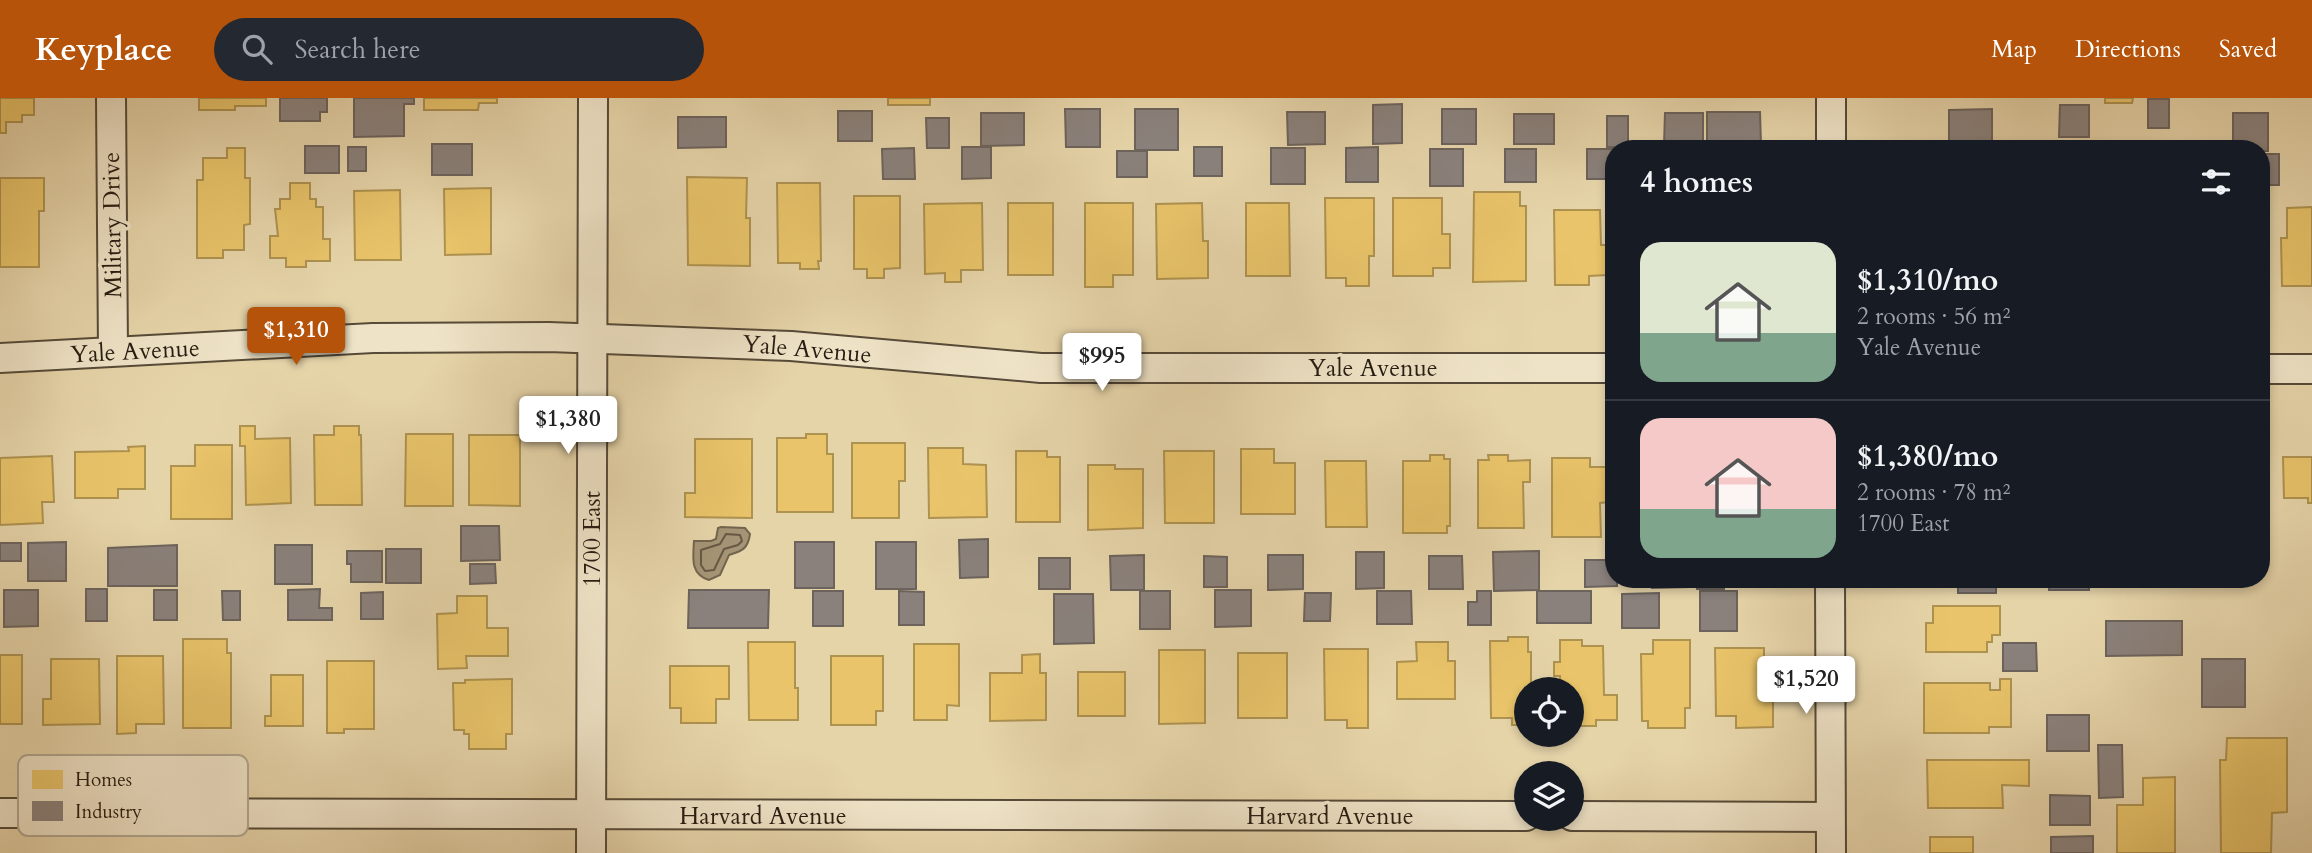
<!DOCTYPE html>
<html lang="en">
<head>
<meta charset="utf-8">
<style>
  :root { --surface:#171b24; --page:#242831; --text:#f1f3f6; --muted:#9ea1a6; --line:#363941; --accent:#b45309 }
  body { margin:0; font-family:Cardo,serif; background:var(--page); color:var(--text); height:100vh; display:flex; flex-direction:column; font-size:26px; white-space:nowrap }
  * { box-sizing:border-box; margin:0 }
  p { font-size:23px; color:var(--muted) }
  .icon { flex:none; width:38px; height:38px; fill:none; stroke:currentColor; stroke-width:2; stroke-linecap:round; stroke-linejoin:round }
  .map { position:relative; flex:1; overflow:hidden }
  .details { position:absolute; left:1605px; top:42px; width:665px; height:448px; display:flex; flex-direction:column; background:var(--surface); border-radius:28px; box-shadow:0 4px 10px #0003 }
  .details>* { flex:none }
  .controls { position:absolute; left:1514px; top:579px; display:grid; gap:14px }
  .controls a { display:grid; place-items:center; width:70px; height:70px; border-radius:50%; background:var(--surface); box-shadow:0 4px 10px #0003; font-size:35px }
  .price { position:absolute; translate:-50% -60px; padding:0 16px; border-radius:7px; background:#fff; color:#222; font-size:23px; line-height:46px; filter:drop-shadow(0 2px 4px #0008) }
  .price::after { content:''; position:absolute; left:50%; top:42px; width:21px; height:16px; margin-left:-10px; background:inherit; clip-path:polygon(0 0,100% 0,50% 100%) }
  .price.active { background:var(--accent); color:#fff }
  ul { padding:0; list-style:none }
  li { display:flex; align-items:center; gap:21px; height:175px; padding:0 35px }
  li+li { border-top:2px solid var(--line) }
  li span { display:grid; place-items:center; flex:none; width:196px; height:140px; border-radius:21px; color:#555 }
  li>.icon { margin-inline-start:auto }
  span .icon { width:84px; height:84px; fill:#fffc; stroke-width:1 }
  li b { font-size:30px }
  h2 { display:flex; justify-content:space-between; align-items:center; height:84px; padding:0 35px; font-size:30px }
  header { display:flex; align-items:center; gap:42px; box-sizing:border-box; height:98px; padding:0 35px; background:var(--accent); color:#fff }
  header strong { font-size:33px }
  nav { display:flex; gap:38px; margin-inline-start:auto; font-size:24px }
  .search { width:490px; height:63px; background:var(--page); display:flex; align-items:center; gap:18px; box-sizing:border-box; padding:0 24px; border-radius:38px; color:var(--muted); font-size:26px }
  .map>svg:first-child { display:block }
</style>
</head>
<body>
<header>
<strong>Keyplace</strong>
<div class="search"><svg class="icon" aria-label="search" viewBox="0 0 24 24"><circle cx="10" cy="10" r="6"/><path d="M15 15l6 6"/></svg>Search here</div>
<nav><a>Map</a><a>Directions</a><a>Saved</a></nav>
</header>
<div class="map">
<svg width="2312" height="755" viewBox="0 0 2312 755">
  <rect width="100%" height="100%" fill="#e6d4a9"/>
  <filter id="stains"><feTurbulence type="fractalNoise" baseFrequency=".00286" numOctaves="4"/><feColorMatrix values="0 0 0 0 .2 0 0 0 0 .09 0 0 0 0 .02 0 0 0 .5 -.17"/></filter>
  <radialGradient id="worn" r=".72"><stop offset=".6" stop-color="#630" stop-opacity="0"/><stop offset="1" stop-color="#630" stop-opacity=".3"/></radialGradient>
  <path fill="#a59576" stroke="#72654e" stroke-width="2" d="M721,429l24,1 5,6c-2,15 -8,17 -21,21l-9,20 -11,5c-19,-6 -16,-22 -15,-39h17l5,-2 2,-11z"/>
  <g fill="#e9c46a" stroke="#ae9250" stroke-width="2">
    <path d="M0,0h34v17h-12v7h-16v11h-6z"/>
    <path d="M199,0h67v8h-31v4h-36z"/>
    <path d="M424,0h73v5h-18l-1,7h-54z"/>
    <rect x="888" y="0" width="42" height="7"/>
    <path d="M2105,0h28l-1,5h-27z"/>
    <path d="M227,50h18v30h5v46l-6,1v25h-21v8h-26v-78h6v-22h24z"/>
    <path d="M687,79l60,1 -1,40h4v48l-62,-1z"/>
    <path d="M0,80h44v33h-5v56h-39z"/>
    <path d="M290,85h20v16h6v8h7v32h7v22h-24v6h-20v-9h-16v-22h8l-3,-27h5v-10h10z"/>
    <path d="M777,85h43l1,78h-3l1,8h-19v-6h-22z"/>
    <path d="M491,90v66l-46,1 -1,-66z"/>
    <path d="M400,92l1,70h-46l-1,-69z"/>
    <path d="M1474,94h46v14h6v75l-53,1z"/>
    <path d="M854,98h46v72l-16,1v9h-17v-9h-13z"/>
    <path d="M1325,100h49v58h-5v30h-23v-8h-20z"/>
    <path d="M1393,100h49v36h8v34h-17v8h-40z"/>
    <path d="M982,105l1,67h-22v12h-16v-9l-20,1 -1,-70z"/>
    <rect x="1008" y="105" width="45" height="72"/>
    <path d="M1085,105h48v72h-20v12h-28z"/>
    <path d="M1202,105l1,38h5v37l-51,1 -1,-75z"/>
    <path d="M1246,105h43l1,73h-44z"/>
    <path d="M2312,109v79h-30l-1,-48h6v-30z"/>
    <path d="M1554,112h46l1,35h5l1,30 -18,1v9h-34z"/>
    <path d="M240,328h15v13l35,-1 1,65 -45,2 -1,-59h-5z"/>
    <path d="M334,328h25v9h2l1,70h-47l-1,-70h20z"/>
    <path d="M406,336h47v72h-48z"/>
    <path d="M806,336h21v20h6v58h-56v-74h29z"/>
    <path d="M469,337h51v71l-51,-1z"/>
    <path d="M695,341h57v79l-67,-1v-24h10z"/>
    <path d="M852,345h53v38h-6v37h-47z"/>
    <path d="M195,347h37v74h-61v-53h24z"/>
    <path d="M145,348v43h-27v9h-43v-46l54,-1 -1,-4z"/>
    <path d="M928,350h35v16l23,1 1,52 -58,1z"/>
    <path d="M1241,351h33v14h21v51h-54z"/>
    <path d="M1016,353h31v6h13v65h-44z"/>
    <path d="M1164,353h50v72h-49z"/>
    <path d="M1430,357h14v4h6v67h-3v7h-44v-72h27z"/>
    <path d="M1488,357h20v6l22,-1v22h-7l1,46h-46v-68h11z"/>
    <path d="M52,358l2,46h-12l1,21 -43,2v-67z"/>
    <path d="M2283,359h29v46h-4v-5h-24z"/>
    <path d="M1552,360h38v9h19v35l-9,1 1,34h-49z"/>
    <path d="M1325,363h41l1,66h-41z"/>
    <rect x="2261" y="363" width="2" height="63"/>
    <path d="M1088,367h27v4h28v59l-55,2z"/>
    <path d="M457,498h30v32h21v28h-42l1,12 -29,1 -1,-55 20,-1z"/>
    <path d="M1933,508h67v29h-8v7h-5v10h-61v-29h7z"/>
    <path d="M1508,539h20v15h3v38h-5v35h-14v-7h-21l-1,-77h18z"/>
    <path d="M183,541h44v14h4v75h-48z"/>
    <path d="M1560,542h22v6h21l1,49h13v25h-21v6h-19v-9h-5v-27h-18v-4h6v-10h-6v-14h6z"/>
    <path d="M1653,542h37v68h-5v20h-37v-7h-6l-1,-67h12z"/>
    <path d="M748,544h47v46h3v32h-49z"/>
    <path d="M1416,544h32v19h7v38h-58v-37l20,-1z"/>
    <path d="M914,546h45v62l-12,-1v15h-33z"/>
    <path d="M1715,550h49v42h9v37l-37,1v-12h-20z"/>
    <path d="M1324,551h44v79h-21v-8h-22z"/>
    <path d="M1159,552h46v73l-46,1z"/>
    <rect x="1238" y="555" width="49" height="65"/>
    <path d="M1040,556v19h6v47l-56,1v-48h32v-18z"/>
    <rect x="0" y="557" width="22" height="69"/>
    <path d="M117,558h46l1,68h-28v9l-19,1z"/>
    <path d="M831,558h52v55h-7v14h-45z"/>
    <path d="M51,561h48l1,65 -57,1v-26h8z"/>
    <path d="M327,563h47v68h-30v4h-17z"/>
    <path d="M670,568h59v33h-13v24h-35v-15h-11z"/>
    <rect x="1078" y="574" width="47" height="44"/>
    <path d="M271,577h32v51h-38v-10h6z"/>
    <path d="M512,581v55h-6v15h-37v-15h-5v-4h-10l-1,-47h12v-3z"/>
    <path d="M2000,581h11v48h-22v6h-65v-50h66v7h10z"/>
    <path d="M2227,640h60v74l-15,1 -1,40h-50l-1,-93h6z"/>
    <path d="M1927,662h102v26l-27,-1 1,23h-75z"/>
    <path d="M2175,679v76h-58v-48h26v-27z"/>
    <rect x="1930" y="739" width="43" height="16"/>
  </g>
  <g fill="#8a817c" stroke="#6c635c" stroke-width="2">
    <path d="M280,0h47v14h-7v9h-40z"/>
    <path d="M354,0h60v6h-10v32l-50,1z"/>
    <rect x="2148" y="1" width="21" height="29"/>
    <path d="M1402,6v39l-29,1v-39z"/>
    <path d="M2060,7h29v32h-30z"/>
    <path d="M1065,11h35v38h-34z"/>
    <rect x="1135" y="11" width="43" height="41"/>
    <rect x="1442" y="11" width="34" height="35"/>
    <path d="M1992,11v40h-43v-39z"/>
    <rect x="838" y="13" width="34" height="30"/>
    <path d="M1287,14h38v32l-37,1z"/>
    <path d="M1707,14h53l1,33h-54z"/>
    <path d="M981,15h43v32l-43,1z"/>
    <path d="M1665,15h38v32h-39z"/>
    <path d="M2233,15h35v38h-7v-2h-28z"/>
    <rect x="1514" y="16" width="40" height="30"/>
    <rect x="1607" y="18" width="21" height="31"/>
    <path d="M678,19h48v30l-48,1z"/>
    <path d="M926,20h23v30h-22z"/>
    <rect x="432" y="46" width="40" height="31"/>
    <rect x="305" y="48" width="34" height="27"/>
    <rect x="348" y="49" width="18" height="24"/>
    <path d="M962,49h29v31l-29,1z"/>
    <rect x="1194" y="49" width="28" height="29"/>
    <path d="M1378,49v35h-32v-34z"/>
    <path d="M914,50l1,31h-32l-1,-30z"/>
    <rect x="1271" y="50" width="34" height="36"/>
    <rect x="1430" y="51" width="33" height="37"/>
    <rect x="1505" y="51" width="31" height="33"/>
    <rect x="1587" y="51" width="27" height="30"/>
    <rect x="1117" y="53" width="30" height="26"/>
    <rect x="2261" y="56" width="18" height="31"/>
    <path d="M461,428h38l1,34 -39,1z"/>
    <path d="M988,441v38l-28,1 -1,-38z"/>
    <path d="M66,444v39h-38v-38z"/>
    <rect x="795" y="444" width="39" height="46"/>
    <rect x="876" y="444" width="40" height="47"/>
    <rect x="0" y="445" width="21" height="18"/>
    <path d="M177,447v41h-69v-38z"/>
    <rect x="275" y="447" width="37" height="39"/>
    <rect x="386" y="451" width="35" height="34"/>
    <path d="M347,453h35v31h-31v-18h-4z"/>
    <path d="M1539,453v39l-45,1 -1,-39z"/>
    <path d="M1356,454h28v36l-28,1z"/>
    <path d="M1144,457v35h-33l-1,-34z"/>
    <path d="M1268,457h35v34l-35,1z"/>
    <path d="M1204,458l23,1v30h-23z"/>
    <path d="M1429,458h33l1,33h-34z"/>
    <rect x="1039" y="460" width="31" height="31"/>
    <path d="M1585,462h29v19h3v7l-32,1z"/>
    <path d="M470,466h25l1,19 -26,1z"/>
    <path d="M1652,481h38v8l-38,1z"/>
    <rect x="1697" y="481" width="27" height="10"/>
    <rect x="1958" y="481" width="38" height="14"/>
    <rect x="2049" y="481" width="40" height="11"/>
    <rect x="86" y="491" width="21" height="32"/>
    <path d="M320,491l-1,19h13v12h-44v-30z"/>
    <path d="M4,492h34v36l-34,1z"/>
    <rect x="154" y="492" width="23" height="30"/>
    <path d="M689,492h80l-1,38h-80z"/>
    <path d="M1215,492h36v36l-36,1z"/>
    <path d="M222,493h18v29h-17z"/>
    <rect x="813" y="493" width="30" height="35"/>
    <path d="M899,493l25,1v33h-25z"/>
    <rect x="1140" y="493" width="30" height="38"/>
    <path d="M1377,493h34l1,33h-35z"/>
    <path d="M1477,493h14v34h-23v-23h9z"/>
    <rect x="1537" y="493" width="54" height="32"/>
    <rect x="1700" y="493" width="37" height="40"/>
    <path d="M383,494v27h-22v-26z"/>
    <path d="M1305,495h26l-1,28h-26z"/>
    <path d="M1659,495v35h-37v-34z"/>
    <path d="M1054,496h39l1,49 -40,1z"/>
    <path d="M2106,523h76v34l-76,1z"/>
    <path d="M2003,545h33l1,28h-34z"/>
    <rect x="2202" y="561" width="43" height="48"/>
    <rect x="2047" y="617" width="42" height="36"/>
    <path d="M2098,647h24l1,52 -24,1z"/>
    <path d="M2050,697l40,1v29h-40z"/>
    <path d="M2093,738v17h-42v-16z"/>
  </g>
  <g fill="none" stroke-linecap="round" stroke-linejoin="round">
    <path stroke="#665844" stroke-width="2" d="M726,436l14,1 2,6 -4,4 -14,4 -10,21 -9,1 -4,-6v-15l19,-6z"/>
    <g stroke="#564a38" stroke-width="32">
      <g id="minor">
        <path d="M111,0l2,253"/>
        <path d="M1831,51v-51"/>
        <path d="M0,260l373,-20 176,-1 242,9 250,22h573"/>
        <path d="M2261,271h51"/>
        <path d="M1830,481l1,274"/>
        <path d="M0,715l1526,3"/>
        <path d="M1572,718l258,1"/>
        <path d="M591,755l2,-755"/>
      </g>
    </g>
    <use href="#minor" stroke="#efe3c7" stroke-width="28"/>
  </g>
  <g text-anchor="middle" stroke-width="7" stroke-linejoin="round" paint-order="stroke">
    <g font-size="24" fill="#261c12" stroke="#efe3c7">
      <text transform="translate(112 127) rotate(-91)" y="8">Military Drive</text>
      <text transform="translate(807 251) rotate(5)" y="8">Yale Avenue</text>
      <text transform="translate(135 253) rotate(-3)" y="8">Yale Avenue</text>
      <text x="1373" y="278">Yale Avenue</text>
      <text transform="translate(592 441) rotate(-90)" y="8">1700 East</text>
      <text x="763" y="726">Harvard Avenue</text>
      <text x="1330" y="726">Harvard Avenue</text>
    </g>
  </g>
  <rect x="18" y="657" width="230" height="81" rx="10" fill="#efe3c7" stroke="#b3a791" stroke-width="2"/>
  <rect x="32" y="672" width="31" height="19" fill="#e9c46a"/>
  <rect x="32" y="703" width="31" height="20" fill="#8a817c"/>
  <g font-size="19" fill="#261c12">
    <text x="75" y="688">Homes</text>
    <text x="75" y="720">Industry</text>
  </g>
  <rect width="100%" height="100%" filter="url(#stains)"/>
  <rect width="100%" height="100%" fill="url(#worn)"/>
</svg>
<div class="controls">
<a><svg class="icon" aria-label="locate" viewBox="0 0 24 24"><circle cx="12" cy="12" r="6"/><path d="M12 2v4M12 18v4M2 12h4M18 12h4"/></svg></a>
<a><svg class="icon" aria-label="layers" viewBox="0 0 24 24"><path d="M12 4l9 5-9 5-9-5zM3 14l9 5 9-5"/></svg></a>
</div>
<b class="price active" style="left:296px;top:269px">$1,310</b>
<b class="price" style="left:1102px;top:295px">$995</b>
<b class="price" style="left:568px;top:358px">$1,380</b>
<b class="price" style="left:1806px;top:618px">$1,520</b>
<section class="details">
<h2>4 homes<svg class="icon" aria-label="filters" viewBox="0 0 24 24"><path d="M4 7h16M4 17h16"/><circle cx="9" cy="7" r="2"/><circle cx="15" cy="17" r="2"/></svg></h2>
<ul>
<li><span style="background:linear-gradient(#dfe7d0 65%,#7fa58c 0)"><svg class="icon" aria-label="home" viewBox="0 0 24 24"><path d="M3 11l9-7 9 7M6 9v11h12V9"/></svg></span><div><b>$1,310/mo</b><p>2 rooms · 56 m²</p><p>Yale Avenue</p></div></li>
<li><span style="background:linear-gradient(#f6c9c9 65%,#7fa58c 0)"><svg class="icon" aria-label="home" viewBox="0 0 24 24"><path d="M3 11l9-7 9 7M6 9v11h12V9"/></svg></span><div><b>$1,380/mo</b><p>2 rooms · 78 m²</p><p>1700 East</p></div></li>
</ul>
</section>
</div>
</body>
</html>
